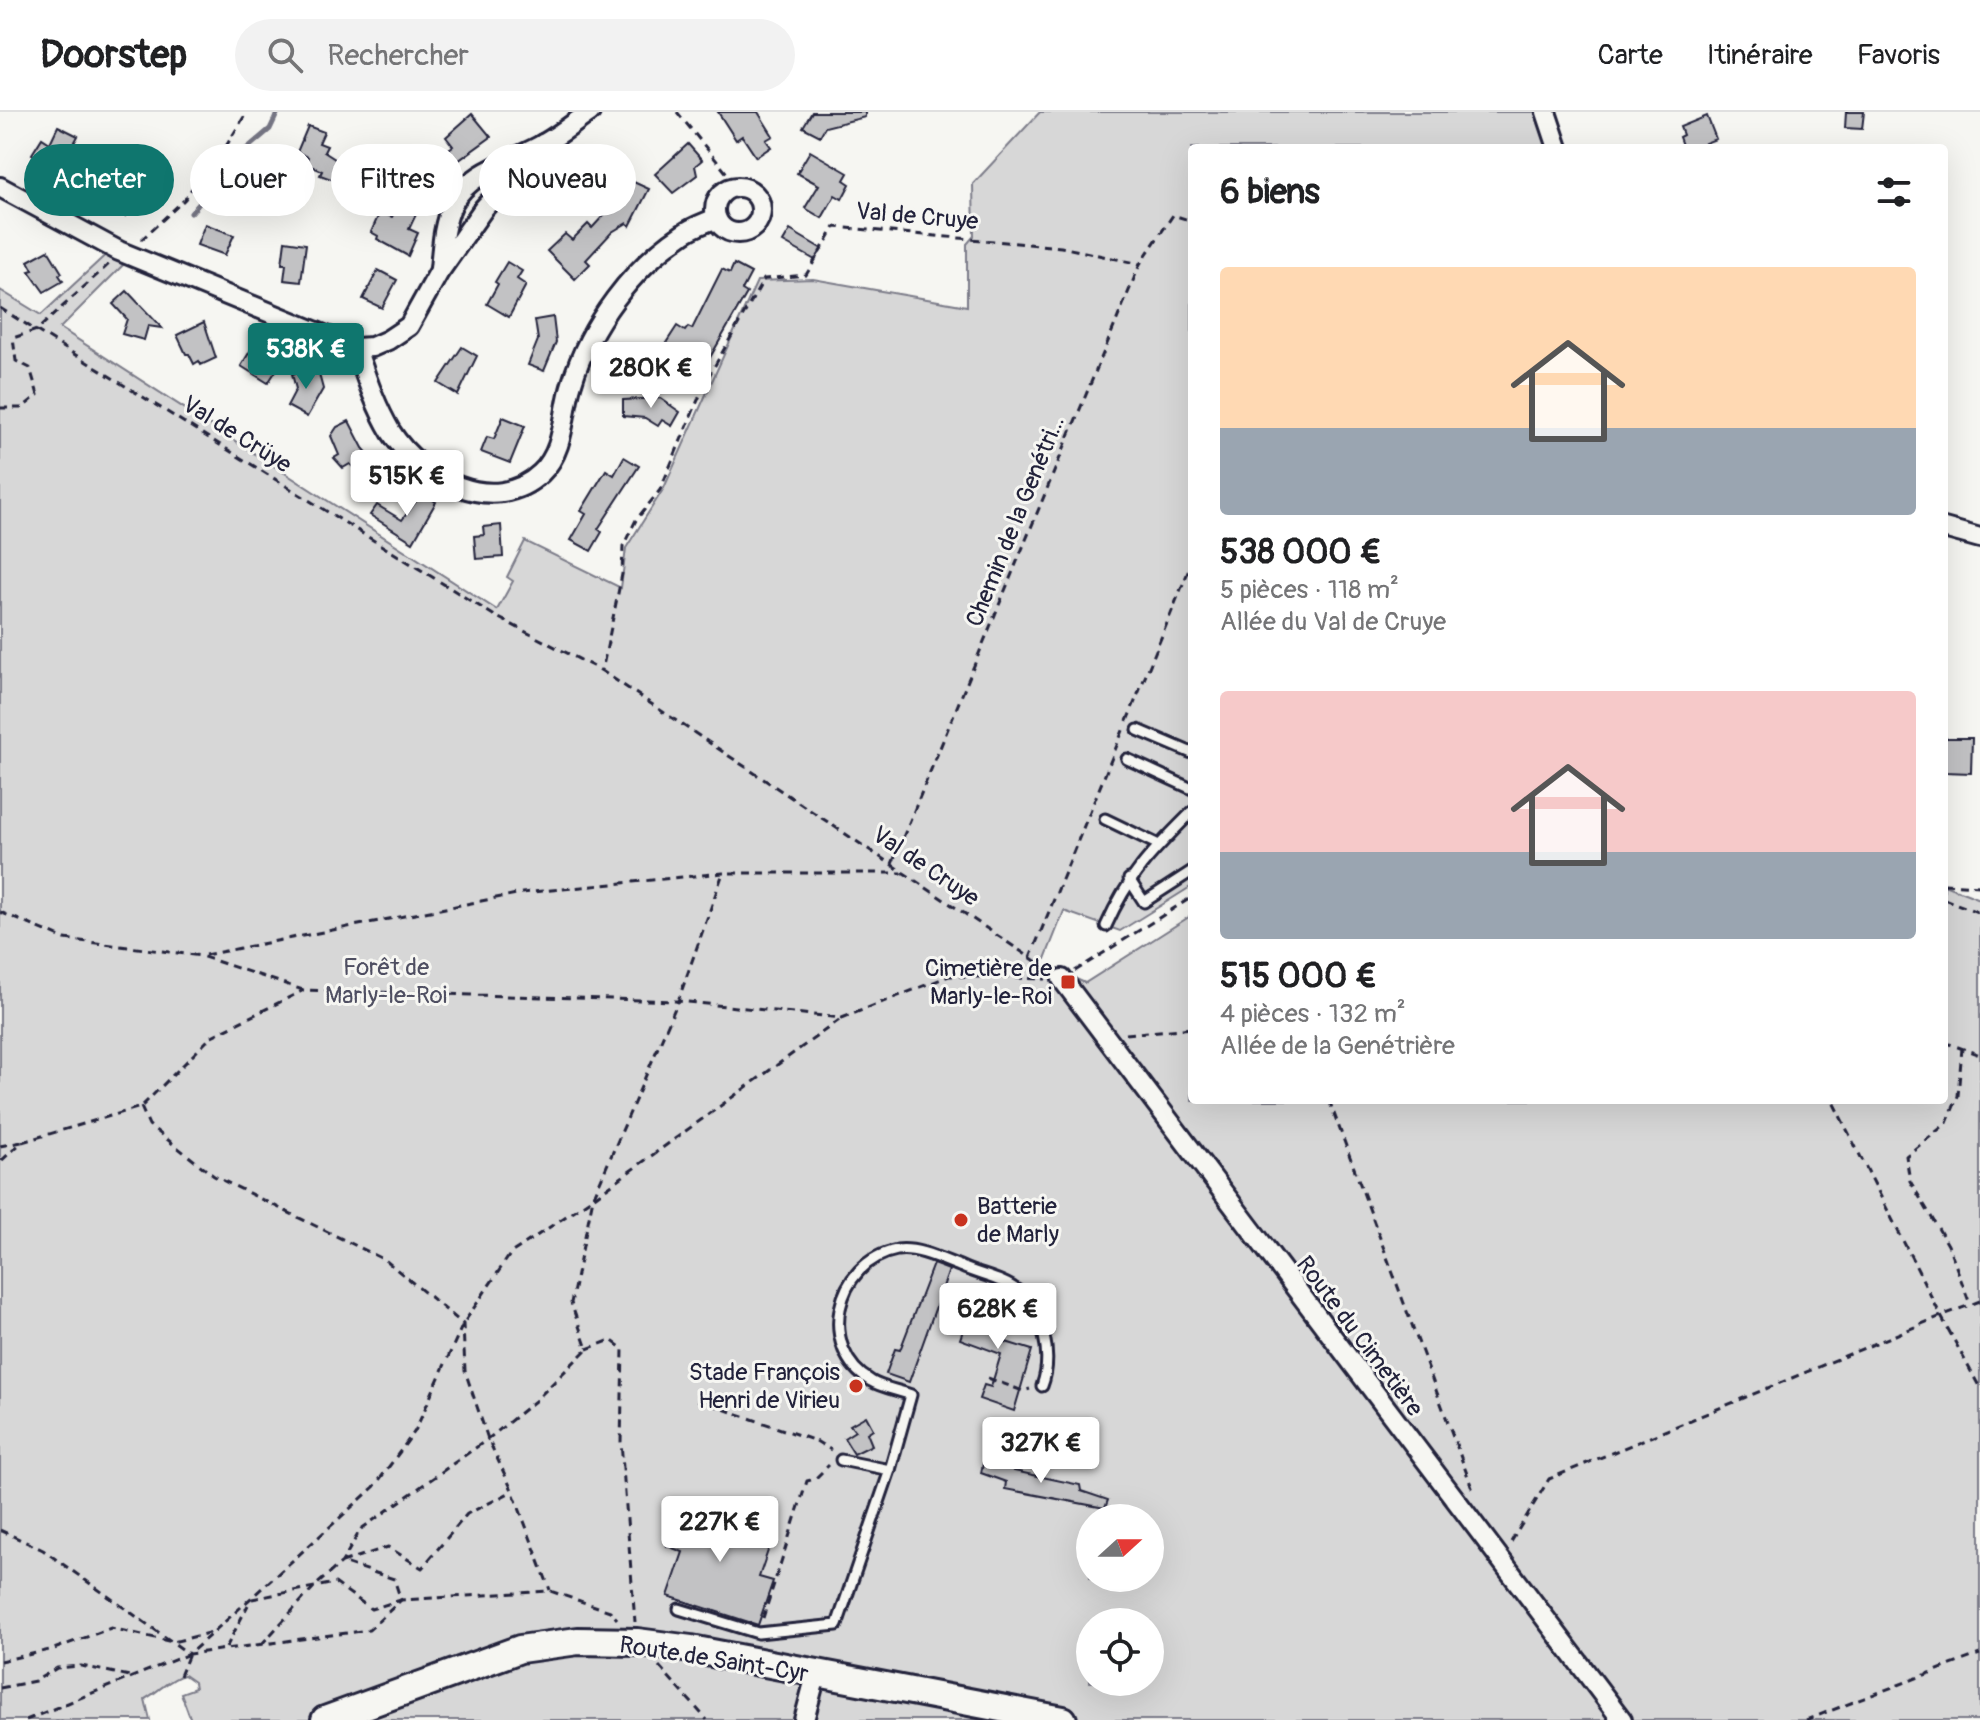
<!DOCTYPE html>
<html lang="fr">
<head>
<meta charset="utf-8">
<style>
  :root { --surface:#fff; --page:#f2f2f2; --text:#202124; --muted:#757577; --line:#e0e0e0; --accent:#0f766e }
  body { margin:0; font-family:Pangolin,sans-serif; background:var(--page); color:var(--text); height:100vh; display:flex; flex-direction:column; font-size:30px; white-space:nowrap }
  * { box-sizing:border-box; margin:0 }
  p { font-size:26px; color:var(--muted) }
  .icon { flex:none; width:44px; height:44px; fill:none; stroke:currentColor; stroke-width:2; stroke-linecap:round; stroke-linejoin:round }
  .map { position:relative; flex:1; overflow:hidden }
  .panel { position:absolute; left:1188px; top:32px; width:760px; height:960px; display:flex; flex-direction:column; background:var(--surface); border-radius:8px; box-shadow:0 8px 32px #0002 }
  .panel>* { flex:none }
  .top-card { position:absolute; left:24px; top:32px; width:760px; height:72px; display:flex; gap:16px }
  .needle { width:52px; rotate:69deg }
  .controls { position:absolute; left:1076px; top:1392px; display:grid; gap:16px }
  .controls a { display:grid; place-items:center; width:88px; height:88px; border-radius:50%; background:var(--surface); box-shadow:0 8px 32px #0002; font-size:40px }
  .price { position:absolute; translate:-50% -68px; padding:0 18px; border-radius:8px; background:#fff; color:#222; font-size:26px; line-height:52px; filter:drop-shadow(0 2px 4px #0008) }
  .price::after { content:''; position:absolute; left:50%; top:48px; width:24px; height:18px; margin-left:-12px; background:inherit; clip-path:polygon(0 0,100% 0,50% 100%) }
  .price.on { background:var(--accent); color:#fff }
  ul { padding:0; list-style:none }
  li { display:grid; align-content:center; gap:16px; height:424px; padding:0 32px }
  li span { display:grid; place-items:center; height:248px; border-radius:8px; color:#555 }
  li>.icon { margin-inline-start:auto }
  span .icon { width:144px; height:144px; fill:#fffc; stroke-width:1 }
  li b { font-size:34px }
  h2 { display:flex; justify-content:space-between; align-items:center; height:96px; padding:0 32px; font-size:34px }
  .pill { padding:0 28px; border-radius:36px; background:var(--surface); box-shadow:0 8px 32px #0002; font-size:28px; line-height:72px }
  .pill.on { background:var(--accent); color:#fff }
  header { display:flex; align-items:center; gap:48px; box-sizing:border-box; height:112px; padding:0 40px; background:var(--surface); border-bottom:2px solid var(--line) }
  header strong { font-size:38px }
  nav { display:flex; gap:44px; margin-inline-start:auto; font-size:28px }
  .search { width:560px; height:72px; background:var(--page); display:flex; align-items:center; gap:20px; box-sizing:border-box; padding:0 28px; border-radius:44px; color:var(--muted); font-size:30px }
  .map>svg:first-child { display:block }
</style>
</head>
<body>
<header>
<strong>Doorstep</strong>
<div class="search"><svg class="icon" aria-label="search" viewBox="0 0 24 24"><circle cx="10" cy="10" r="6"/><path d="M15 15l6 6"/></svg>Rechercher</div>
<nav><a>Carte</a><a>Itinéraire</a><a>Favoris</a></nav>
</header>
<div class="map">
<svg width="1980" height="1608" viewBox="0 0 1980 1608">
  <rect width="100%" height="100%" fill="#f6f6f2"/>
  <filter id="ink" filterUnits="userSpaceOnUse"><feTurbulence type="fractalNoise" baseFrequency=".0125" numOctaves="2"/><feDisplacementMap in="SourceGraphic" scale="16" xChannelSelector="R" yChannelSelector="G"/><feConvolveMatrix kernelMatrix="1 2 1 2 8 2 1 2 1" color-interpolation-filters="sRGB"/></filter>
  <g filter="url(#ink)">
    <path fill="#d7d7d7" stroke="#7c7c89" stroke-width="2" fill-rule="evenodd" d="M1040,0h495l13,36h-356v738l-72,45 -56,-20 -21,53 42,19 107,-68v185h752v-215l36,14v821h-1789l-10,-27 14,-5 -1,-6 -10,-7c-14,3 -26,17 -39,24l5,21h-150v-1430l41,25 72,-67 19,8 -72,72 437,282 16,-29 -6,-4 18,-36 96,47 5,-40 38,-60 93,-207 56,-2 154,27v-62l7,-8 -1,-52zM1090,1406h60v60h-60zM1090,1510h60v60h-60z"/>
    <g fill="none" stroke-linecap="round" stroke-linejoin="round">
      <path stroke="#757583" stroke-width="5" d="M191,101l53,-62 26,-22 8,-17"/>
    </g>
    <g fill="#c2c2c4" stroke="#22223b" stroke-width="2">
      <path d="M718,0h40l15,24 -7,4 5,7 -15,10 -14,-21 -6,4z"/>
      <path d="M812,0h53v5l-40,10 -5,9 -17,-9z"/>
      <path d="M1846,0h18l-2,17 -17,-1z"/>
      <path d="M472,2l19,23 -36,26 -9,-12 7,-5 -7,-9z"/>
      <path d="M1707,4l9,23 -11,4 2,5h-24l-4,-11 4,-2 -3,-8z"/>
      <path d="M58,14l20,10 -19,35 -27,-17 10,-16 8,5z"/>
      <path d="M308,14l16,6 -5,11 8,3 -3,6 17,11 -7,17 -14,-5 2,-4 -16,-7 2,-7 -11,-5z"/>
      <path d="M688,32l14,16 -7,6 2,9 -24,18 -18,-19z"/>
      <path d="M810,39l38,22 -4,7 6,4 -8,15 -7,-4 -13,23 -17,-10 14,-23 -22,-12z"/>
      <path d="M107,65l31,15 -13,24 -29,-19z"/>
      <path d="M627,67l22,10 -19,37 -3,-3 -15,9 -26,28 4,4 -15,15 -28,-28 18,-17 7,6 16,-16 4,4 24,-26z"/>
      <path d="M400,87l19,9 -10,21 9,4 -10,23 -31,-17 1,-3 -7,-4 9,-20 12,5z"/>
      <path d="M205,112l29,11 -9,20 -28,-10z"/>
      <path d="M790,118l32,19 -7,11 -32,-18z"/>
      <path d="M285,129l21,3 -5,38 -17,-2 2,-16h-4z"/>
      <path d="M48,138l14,23 -3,2 4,6 -19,11 -15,-21 4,-1 -5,-9z"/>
      <path d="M507,150l15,9 -5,8 9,6 -17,32 -22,-13 11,-20 -3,-2z"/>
      <path d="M734,152l17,9 -9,17 5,3 -42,73 -15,-9 -11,17 -15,-9 10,-17 -8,-5 11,-17 8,5 3,-4 4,2 30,-60 8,4z"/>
      <path d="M378,158l19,10 -15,28 -19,-9z"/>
      <path d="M127,179l35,37 -14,-2 -4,14 -22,-6 5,-15 -14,-15z"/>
      <path d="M553,205l3,25 -12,29 -16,-6 10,-25 -3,-20z"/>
      <path d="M204,210l12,36 -15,7 -2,-4 -5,3 -5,-10h-3l-9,-19z"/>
      <path d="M270,235l15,10 -17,26 -27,-17 11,-18 12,8z"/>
      <path d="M462,235l15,9 -19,39 -20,-12z"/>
      <path d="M317,255l6,22 -16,28 -20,-11 9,-17 -4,-15z"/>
      <path d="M660,286l20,14 -8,14 -10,-6 -4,6 -13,-8 -22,-2v-16z"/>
      <path d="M503,305l22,9 -15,37 -29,-11 6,-15 7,2z"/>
      <path d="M349,309l14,27 7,8 -15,13 -5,-5 -7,4 -9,-10 5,-3 -8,-19 6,-9z"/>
      <path d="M624,345l15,9 -41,63 4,3 -11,19 -20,-11 15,-26 -5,-3 25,-41 8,5z"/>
      <path d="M422,381l14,9 -23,40 -43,-27 7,-10 25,15z"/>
      <path d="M501,413l2,32 -27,2 -2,-23 10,-1 -1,-8z"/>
      <path d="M1944,626h28l-1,35 -27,-1z"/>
      <path d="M933,1152l16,6 -40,112 -23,-8 9,-25 5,1z"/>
      <path d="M976,1182l22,8 -3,8 21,7 -10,25 26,8 -18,61 -35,-12 5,-14 7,2 10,-33 -41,-15z"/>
      <path d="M866,1304l7,13 -6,4 5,12 -18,9 -10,-16 11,-7 -5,-6z"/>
      <path d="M999,1348l15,4v7l66,14 1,6 27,9 -3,8 -100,-19 1,-7 -25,-9 2,-9 15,3z"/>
      <path d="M681,1390l93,31 -15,44 14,4 -15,44 -90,-29 15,-44 -16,-6z"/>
    </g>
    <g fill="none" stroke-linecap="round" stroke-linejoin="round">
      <g stroke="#22223b" stroke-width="15">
        <g id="lane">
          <path d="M1138,618l54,23"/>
          <path d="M1127,647l65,30"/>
          <path d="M1105,707l54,26"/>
          <path d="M1129,767l15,23 48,-31"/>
          <path d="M1106,814c23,-52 47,-75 86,-114"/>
          <path d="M841,1348l49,10"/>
          <path d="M679,1497l79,24 79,-8 53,-155 21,-75c-12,-5 -29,-7 -40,-14 -54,-31 -37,-119 26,-131 21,-3 46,10 65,17 17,8 42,12 56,24 26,20 35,66 24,95"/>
        </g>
      </g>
      <g stroke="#22223b" stroke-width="24">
        <g id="street">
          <path d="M1546,0l12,36"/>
          <path d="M0,75l119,64 237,97 16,-1 16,-7 21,-14 30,-54 45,-64 59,-64"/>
          <circle cx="738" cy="98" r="23"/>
          <path d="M440,157c2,-22 3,-45 13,-66 18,-33 62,-42 92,-60 16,-9 30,-21 45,-31"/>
          <path d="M356,236c10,29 19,57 35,84 29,46 103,86 150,41 25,-24 21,-60 31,-90 17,-58 61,-116 111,-149 9,-7 22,-11 33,-16"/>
          <path d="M1944,416l36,10"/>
          <path d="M1062,867l560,741"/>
          <path d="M804,1608l12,-45"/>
        </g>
      </g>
      <g stroke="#22223b" stroke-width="32">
        <path id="secondary" d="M325,1608l195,-71 58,-8 59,1 54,7 372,71"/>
      </g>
      <g stroke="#22223b" stroke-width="3" stroke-dasharray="8 6" stroke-linecap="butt">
        <path d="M677,0l61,75"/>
        <path d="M141,128l44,-41 16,-25 19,-18 27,-44"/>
        <path d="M0,196l495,308 107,55"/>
        <path d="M0,296h22l16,-13 -8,-27 -14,-7 -3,-23 24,-8 72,-66"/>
        <path d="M1127,609l65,-159"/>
        <path d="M892,752l248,-600 33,-49 19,6"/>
        <path d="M1944,772l36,2"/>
        <path d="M1944,787l36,14"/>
        <path d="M0,800l65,27 136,17 102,34 375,11 164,17 107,-42 97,3"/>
        <path d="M205,843l317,-62 201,-20h179"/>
        <path d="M1030,846l94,-230"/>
        <path d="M1049,858l-447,-299 20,-97 1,-28 13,-26 24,-30 46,-109 58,-102 42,-4 29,-48 226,20 79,17"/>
        <path d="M1075,859l117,-74"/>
        <path d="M1126,922l66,-6"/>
        <path d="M1944,930l36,13"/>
        <path d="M1962,936l-4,48 -11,27 -41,33 4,25 38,64 22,59"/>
        <path d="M1329,988l145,393"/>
        <path d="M141,995l8,18 65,51 171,84 78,64 2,47 23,68 25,53 37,98"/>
        <path d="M22,1030l119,-35 71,-71 90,-45"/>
        <path d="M0,1034l22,-4 -22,20"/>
        <path d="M1980,1189l-39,15 39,72"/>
        <path d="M587,1237l24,-9 12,9 -2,93 14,180"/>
        <path d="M988,1266l35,13 7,-2"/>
        <path d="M697,1288l119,41 15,9"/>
        <path d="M0,1418l43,20 146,104 180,-24 32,-30 149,-9 60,20 7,8"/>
        <path d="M1511,1430l38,-63 392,-163 -109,-216"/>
        <path d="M342,1450l46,-15 34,21 45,-54 44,-22"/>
        <path d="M252,1487l83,-16 36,26 30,-9 -7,-21 -52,-17"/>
        <path d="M763,1506l44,-137 8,-2 14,-14"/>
        <path d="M261,1533l53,-58 28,-25 19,-33 127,-90 47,-38 52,-52 -16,-46 22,-105 85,-197 45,-128"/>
        <path d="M226,1536l22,-43"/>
        <path d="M0,1549l54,-12 57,-21 62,14 39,-10"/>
        <path d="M659,1554l48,54"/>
        <path d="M180,1564l9,-22"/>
        <path d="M0,1576l35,-7 22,-13 24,-2 49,10"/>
        <path d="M26,1608l163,-66 185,-167 41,-56 48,-107 48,-71 82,-55 249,-180"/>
        <path d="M1806,1608l174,-66"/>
      </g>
      <use href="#lane" stroke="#f6f6f2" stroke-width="9"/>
      <use href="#street" stroke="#f6f6f2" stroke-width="18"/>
      <use href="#secondary" stroke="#f6f6f2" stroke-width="26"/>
    </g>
  </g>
  <g fill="#c8321e" stroke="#f6f6f2" stroke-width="3">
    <rect x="1060" y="862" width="16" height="16" rx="4"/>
    <circle cx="961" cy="1108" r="8"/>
    <circle cx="856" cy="1274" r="8"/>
  </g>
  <g text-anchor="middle" stroke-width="6" stroke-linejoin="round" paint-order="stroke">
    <g font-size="24" fill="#22223b" stroke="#f6f6f2">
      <text transform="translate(917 104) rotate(5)" y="8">Val de Cruye</text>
      <text transform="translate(237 322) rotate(32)" y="8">Val de Crüye</text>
      <text transform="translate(1015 409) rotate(-68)" y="8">Chemin de la Genétri...</text>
      <text transform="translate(926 754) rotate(34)" y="8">Val de Cruye</text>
      <text transform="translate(1360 1224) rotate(53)" y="8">Route du Cimetière</text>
      <text transform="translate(714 1547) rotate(9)" y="8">Route de Saint-Cyr</text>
    </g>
    <g font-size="24" fill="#4f4f62" stroke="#f6f6f2">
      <text x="386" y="863">Forêt de<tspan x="386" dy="28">Marly-le-Roi</tspan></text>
    </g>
    <g font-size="24" fill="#22223b" stroke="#f6f6f2" text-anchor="end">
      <text x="1052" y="864">Cimetière de<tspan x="1052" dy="28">Marly-le-Roi</tspan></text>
      <text x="977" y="1102" text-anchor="start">Batterie<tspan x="977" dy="28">de Marly</tspan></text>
      <text x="840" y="1268">Stade François<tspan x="840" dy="28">Henri de Virieu</tspan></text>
    </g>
  </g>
</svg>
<div class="controls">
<a><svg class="needle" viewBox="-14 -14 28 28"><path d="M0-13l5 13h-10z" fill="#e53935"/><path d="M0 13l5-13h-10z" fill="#757577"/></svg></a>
<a><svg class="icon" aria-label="locate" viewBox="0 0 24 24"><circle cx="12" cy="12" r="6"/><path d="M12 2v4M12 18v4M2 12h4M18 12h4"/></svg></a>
</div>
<b class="price on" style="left:306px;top:279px">538K €</b>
<b class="price" style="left:651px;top:298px">280K €</b>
<b class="price" style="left:407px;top:406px">515K €</b>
<b class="price" style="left:998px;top:1239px">628K €</b>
<b class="price" style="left:1041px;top:1373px">327K €</b>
<b class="price" style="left:720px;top:1452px">227K €</b>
<div class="top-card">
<a class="pill on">Acheter</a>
<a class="pill">Louer</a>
<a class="pill">Filtres</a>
<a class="pill">Nouveau</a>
</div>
<section class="panel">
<h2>6 biens<svg class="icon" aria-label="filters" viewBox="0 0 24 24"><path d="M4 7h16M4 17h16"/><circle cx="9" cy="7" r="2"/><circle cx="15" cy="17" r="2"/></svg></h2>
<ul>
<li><span style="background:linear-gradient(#ffd9b3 65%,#9aa5b1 0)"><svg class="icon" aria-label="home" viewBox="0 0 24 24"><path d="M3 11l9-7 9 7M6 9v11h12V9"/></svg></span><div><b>538 000 €</b><p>5 pièces · 118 m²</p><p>Allée du Val de Cruye</p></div></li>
<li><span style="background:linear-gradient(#f6c9c9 65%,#9aa5b1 0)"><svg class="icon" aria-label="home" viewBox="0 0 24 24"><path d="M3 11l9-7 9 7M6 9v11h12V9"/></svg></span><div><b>515 000 €</b><p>4 pièces · 132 m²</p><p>Allée de la Genétrière</p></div></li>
</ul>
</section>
</div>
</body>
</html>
